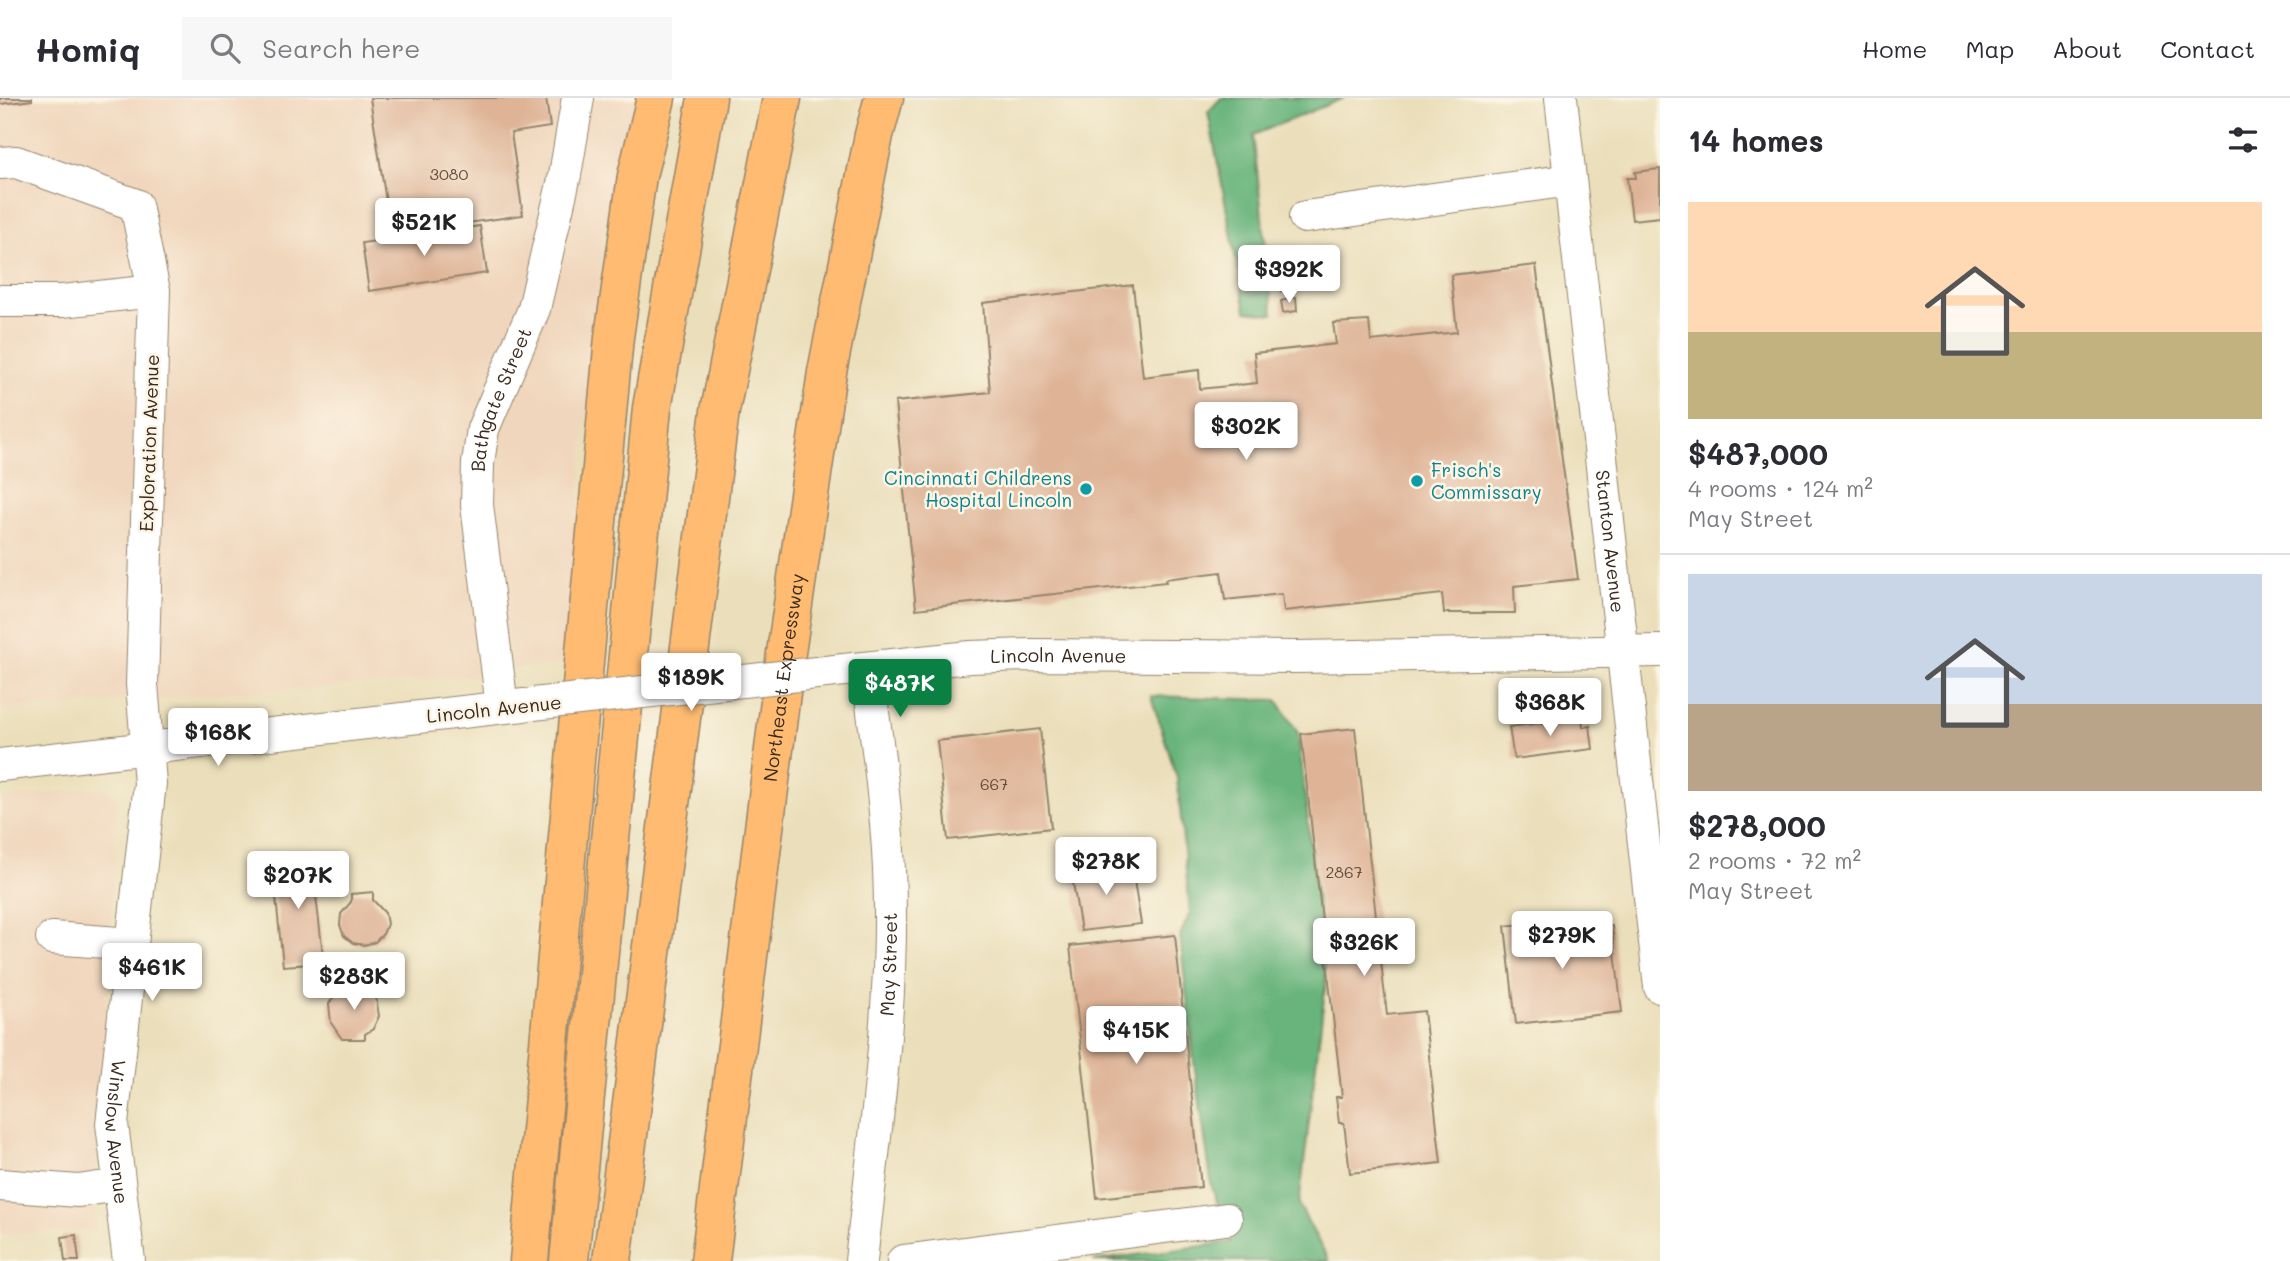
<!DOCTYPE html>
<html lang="en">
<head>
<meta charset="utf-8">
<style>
  :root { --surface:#fff; --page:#f7f7f7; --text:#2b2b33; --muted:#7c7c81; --line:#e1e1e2; --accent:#0b8043 }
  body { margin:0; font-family:Mali,sans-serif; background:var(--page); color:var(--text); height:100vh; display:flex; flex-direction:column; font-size:26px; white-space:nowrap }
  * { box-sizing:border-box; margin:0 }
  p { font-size:23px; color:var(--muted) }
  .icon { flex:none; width:38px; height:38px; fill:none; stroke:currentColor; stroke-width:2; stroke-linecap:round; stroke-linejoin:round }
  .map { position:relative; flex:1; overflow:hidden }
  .sheet { display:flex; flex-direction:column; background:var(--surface); width:630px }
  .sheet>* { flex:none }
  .price { position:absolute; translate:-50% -60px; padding:0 16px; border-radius:7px; background:#fff; color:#222; font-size:23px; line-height:46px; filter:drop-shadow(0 2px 4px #0008) }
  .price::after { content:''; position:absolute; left:50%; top:42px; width:21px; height:16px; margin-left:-10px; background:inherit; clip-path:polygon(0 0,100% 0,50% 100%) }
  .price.selected { background:var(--accent); color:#fff }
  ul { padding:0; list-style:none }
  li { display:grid; align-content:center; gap:14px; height:371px; padding:0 28px }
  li+li { border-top:2px solid var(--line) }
  li span { display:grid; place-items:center; height:217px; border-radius:0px; color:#555 }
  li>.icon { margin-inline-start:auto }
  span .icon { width:126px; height:126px; fill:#fffc; stroke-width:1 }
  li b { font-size:30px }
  h2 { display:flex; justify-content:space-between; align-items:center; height:84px; padding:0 28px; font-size:30px }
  header { display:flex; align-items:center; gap:42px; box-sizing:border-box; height:98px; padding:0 35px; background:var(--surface); border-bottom:2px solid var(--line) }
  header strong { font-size:33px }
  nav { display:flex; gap:38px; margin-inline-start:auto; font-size:24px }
  .search { width:490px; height:63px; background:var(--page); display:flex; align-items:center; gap:18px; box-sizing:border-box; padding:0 24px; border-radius:0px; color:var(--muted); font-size:26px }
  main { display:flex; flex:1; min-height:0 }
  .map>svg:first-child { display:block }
</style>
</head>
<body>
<header>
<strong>Homiq</strong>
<div class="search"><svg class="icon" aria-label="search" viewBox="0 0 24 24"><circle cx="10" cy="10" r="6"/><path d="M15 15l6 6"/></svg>Search here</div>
<nav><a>Home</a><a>Map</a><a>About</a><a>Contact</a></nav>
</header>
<main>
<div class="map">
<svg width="1660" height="1163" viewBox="0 0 1660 1163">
  <rect width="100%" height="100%" fill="#fcf5e5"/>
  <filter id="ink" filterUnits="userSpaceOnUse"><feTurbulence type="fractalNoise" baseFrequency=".0143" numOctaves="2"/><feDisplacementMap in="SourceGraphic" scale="14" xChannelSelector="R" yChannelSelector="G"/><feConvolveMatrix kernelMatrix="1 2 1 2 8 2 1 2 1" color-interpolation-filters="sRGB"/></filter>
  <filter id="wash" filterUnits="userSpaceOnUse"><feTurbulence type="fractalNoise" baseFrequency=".00686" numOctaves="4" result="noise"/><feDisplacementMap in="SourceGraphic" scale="28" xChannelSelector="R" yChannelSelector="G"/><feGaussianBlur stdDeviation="1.57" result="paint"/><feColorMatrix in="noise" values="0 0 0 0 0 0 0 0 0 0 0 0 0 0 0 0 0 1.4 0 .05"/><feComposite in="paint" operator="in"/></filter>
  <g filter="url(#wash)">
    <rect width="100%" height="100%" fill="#ebdfbb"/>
    <g fill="#f0d6bc">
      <path d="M0,0h634l-28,115 -43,449 -112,16 -451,31z"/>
      <path d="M93,690l13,3 11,9 -22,430 -95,4v-435z"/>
    </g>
    <g fill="#68b47c" stroke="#526f4d" stroke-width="2">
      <path d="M1221,0h123l-91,37 20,179 -27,-3 -38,-199z"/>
      <path d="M1151,598l126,4 21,33 28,248 -27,224 30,56h-236l138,-19 -19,-55 -18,-125 -14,-126 10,-23 -13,-135z"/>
    </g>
    <g id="blocks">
      <g fill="#deb396">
        <path d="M0,0h32v2l-32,4z"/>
        <path d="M370,0h176l4,29 -39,6 12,82 -132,19z"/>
        <path d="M1660,71v48l-28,3 -5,-42h9l-1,-6z"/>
        <path d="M480,128l7,47 -118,18 -7,-48z"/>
        <path d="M1536,167l42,314 -64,7 1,27h-71l-2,-19 -158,17 -2,-17 -57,6 -4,-28 -56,7 1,3 -250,27 -21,-207 95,-10 -7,-89 150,-18 10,92 56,-7 1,19 57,-6 -3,-30 82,-9 -3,-21 36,-2 2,20 86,-9 -6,-57z"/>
        <path d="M1292,171l2,22 -13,1 -3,-22z"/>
        <path d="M1296,199l1,14 -14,2 -2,-12z"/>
        <path d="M1582,620l1,9 7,-1 3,23 -79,10 -5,-32z"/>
        <path d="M1355,630l32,287 37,-4 17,152 -91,10 -6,-50h-5l-3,-26h6l-41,-363z"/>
        <path d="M1040,631l11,99 -103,12 -11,-99z"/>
        <path d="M311,756l13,109 -41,3 -11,-108z"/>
        <path d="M1131,764l10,62 -60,7 -10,-60z"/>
        <path d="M373,794v8l12,13 2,11 -4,10 -8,8 -11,3 -11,-2 -9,-7 -4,-11 1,-11 10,-12v-8z"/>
        <path d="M1569,821l1,12 42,-5 10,86 -106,12 -11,-98z"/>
        <path d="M1175,837l26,252 -104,11 -27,-252z"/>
        <path d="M355,887l9,2 12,10 3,19 -6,13 -8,5v5h-23l-11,-16 -2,-19 8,-12z"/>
        <path d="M76,1137l3,26h-14l-3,-24z"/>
      </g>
    </g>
  </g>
  <g filter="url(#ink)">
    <use href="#blocks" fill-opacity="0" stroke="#93846c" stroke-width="2"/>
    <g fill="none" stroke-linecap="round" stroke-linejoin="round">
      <g stroke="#93846c" stroke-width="34">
        <g id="minor">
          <path id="s1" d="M1561,0l99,889"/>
          <path d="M0,65l16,-1 120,43 18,86"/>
          <path d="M1305,119l265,-37"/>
          <path id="s2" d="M0,203h62l92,-10 -12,393 8,99 -38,341 17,137"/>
          <path id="s3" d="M844,572l126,-13 59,-2 268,2 363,-6"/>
          <path id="s4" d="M502,609l-25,-202 1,-42 5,-34 51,-120 31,-134 13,-77"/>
          <path d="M0,667l524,-60"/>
          <path d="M52,840l80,6"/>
          <path d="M0,1087l78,6 41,-6"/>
          <path id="s5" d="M861,1163c14,-130 34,-261 28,-392 -3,-68 -13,-134 -22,-201"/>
          <path d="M903,1163l323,-42"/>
        </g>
      </g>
      <g stroke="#93846c" stroke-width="41">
        <g id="highway">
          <path d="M529,1163l85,-924 23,-161 19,-78"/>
          <path d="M569,1163l83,-853 55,-310"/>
          <path d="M612,1163l108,-850 62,-313"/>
          <path id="s6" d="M710,1163l76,-608 41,-281 47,-237 10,-37"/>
        </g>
      </g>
      <use href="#minor" stroke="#fff" stroke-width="32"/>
      <use href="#highway" stroke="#febb71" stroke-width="38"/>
      <g stroke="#93846c" stroke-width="34" stroke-linecap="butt">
        <path id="minor-bridge" d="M533,606l311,-34"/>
      </g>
      <use href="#minor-bridge" stroke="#fff" stroke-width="32"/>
    </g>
  </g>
  <g fill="#0f9aa8" stroke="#fcf5e5" stroke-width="2.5">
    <circle cx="1417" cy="383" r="7"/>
    <circle cx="1086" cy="391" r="7"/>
  </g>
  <g text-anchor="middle" stroke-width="5" stroke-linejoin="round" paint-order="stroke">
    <g font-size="16" fill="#644c3c">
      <text x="449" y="82">3080</text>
      <text x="994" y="692">667</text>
      <text x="1344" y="780">2867</text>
    </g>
    <g font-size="19" fill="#3b2a1e" stroke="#fcf5e5">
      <text dy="7" stroke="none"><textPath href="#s4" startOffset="313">Bathgate Street</textPath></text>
      <text transform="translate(149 345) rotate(-88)" y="7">Exploration Avenue</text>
      <text dy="7" stroke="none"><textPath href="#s1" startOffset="446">Stanton Avenue</textPath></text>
      <text dy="7" stroke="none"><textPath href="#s3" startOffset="215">Lincoln Avenue</textPath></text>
      <text dy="7" stroke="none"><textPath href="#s6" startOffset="588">Northeast Expressway</textPath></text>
      <text transform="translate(494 611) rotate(-6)" y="7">Lincoln Avenue</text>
      <text dy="7" stroke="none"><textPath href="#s5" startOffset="298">May Street</textPath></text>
      <text dy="7" stroke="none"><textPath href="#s2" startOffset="998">Winslow Avenue</textPath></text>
    </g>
    <g font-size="19" fill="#0d838f" stroke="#fcf5e5" text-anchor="start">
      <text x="1431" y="379">Frisch's<tspan x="1431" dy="22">Commissary</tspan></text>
      <text x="1072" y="387" text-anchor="end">Cincinnati Childrens<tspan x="1072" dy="22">Hospital Lincoln</tspan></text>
    </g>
  </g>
</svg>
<b class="price" style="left:424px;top:160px">$521K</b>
<b class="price" style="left:1289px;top:207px">$392K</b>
<b class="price" style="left:1246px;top:364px">$302K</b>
<b class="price" style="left:691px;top:615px">$189K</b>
<b class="price selected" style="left:900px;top:621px">$487K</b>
<b class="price" style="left:1550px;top:640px">$368K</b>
<b class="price" style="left:218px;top:670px">$168K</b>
<b class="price" style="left:1106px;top:799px">$278K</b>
<b class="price" style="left:298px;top:813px">$207K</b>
<b class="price" style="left:1562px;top:873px">$279K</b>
<b class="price" style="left:1364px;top:880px">$326K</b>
<b class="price" style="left:152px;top:905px">$461K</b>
<b class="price" style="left:354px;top:914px">$283K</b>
<b class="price" style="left:1136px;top:968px">$415K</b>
</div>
<section class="sheet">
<h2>14 homes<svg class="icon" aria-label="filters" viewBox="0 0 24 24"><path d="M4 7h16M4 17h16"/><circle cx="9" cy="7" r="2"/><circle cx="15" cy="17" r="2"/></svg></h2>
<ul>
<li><span style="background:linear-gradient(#ffd9b3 60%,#c2b280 0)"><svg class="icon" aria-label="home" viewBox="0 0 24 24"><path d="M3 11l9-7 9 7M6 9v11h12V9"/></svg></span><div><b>$487,000</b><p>4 rooms · 124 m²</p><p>May Street</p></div></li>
<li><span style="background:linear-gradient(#c9d6e8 60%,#b9a48a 0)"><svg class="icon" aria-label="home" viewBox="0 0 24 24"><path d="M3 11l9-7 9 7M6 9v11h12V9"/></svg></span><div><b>$278,000</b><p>2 rooms · 72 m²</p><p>May Street</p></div></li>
</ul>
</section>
</main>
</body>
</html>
